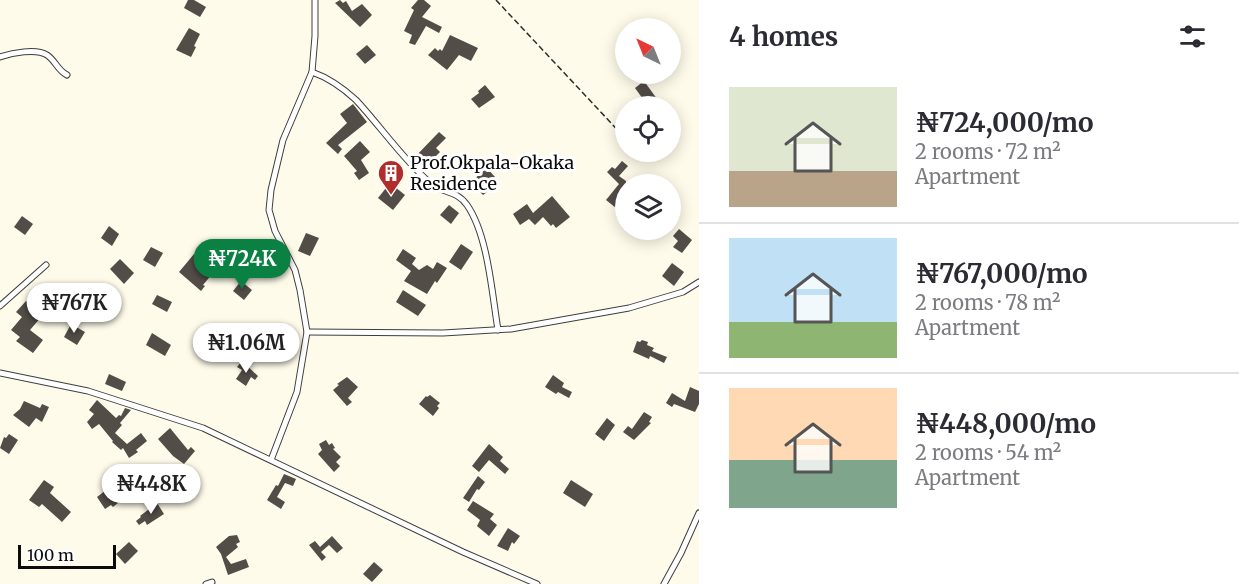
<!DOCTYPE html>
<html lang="en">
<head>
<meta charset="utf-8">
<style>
  :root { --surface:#fff; --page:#f7f7f7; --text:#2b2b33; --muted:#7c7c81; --line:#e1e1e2; --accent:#0b8043 }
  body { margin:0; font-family:Merriweather,serif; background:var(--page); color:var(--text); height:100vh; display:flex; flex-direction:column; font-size:22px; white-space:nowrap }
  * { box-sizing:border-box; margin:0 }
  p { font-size:20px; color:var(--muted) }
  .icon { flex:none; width:33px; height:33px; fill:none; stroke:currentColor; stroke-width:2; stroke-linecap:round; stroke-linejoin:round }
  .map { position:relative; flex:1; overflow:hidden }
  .details { display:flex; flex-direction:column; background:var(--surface); width:540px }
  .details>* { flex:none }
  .needle { width:39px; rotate:317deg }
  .controls { position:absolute; left:615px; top:18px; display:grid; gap:12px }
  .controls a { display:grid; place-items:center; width:66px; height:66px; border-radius:50%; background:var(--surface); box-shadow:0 3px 15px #0003; font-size:30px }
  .scale { position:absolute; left:18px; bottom:15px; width:98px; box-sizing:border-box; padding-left:6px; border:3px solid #0b0b0b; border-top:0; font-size:16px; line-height:21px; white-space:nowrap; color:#0b0b0b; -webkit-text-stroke:4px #fff; paint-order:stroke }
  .price { position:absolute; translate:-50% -51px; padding:0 14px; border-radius:21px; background:#fff; color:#222; font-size:20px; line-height:39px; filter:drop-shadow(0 2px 3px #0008) }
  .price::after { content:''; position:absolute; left:50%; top:36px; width:18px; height:14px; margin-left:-9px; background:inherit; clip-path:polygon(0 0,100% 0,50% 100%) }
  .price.current { background:var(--accent); color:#fff }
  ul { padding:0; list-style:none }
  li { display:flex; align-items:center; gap:18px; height:150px; padding:0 30px }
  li+li { border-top:2px solid var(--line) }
  li span { display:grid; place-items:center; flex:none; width:168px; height:120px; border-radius:0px; color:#555 }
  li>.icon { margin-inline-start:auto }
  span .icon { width:72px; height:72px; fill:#fffc; stroke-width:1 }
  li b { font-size:26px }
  h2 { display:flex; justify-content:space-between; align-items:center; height:72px; padding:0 30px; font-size:26px }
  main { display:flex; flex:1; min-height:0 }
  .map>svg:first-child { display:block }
</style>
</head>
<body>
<main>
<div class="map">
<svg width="699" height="584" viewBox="0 0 699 584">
  <rect width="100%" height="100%" fill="#fefbea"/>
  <g fill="#534d48">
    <path d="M188,0h6l12,7 -6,10 -16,-9z"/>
    <path d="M340,0l3,3 3,-2 6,10 10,-7 10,11 -12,12 -25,-24z"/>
    <path d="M418,0h6l7,6 -9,11 20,10 -3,6 -13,-7 -11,19 -6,-2 3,-8 -8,-4 10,-21 -3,-2z"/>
    <path d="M189,28l11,6 -6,12 2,1 -5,10 -15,-7z"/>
    <path d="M450,35l28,13 -7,13 -12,-6 -12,15 -19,-15 7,-7 3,3 2,-2 2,2z"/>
    <path d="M367,45l9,10 -11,9 -9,-10z"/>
    <path d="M644,81l16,22 -5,3h-7l-13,-18z"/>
    <path d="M485,85l10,12 -16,11 -8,-9 8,-6 -1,-2z"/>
    <path d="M353,104l14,18 -29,23 4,4 -4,5 -12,-11 21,-20 -7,-9z"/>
    <path d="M439,132l7,6 -10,10 4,4 -17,17 -10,-10z"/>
    <path d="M360,141l10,11 -9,8 8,13 -10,7 -5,-7 3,-2 -13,-15z"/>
    <path d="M622,161l6,5 -9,10 7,5v35l-20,-16 13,-16 -12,-12 5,-5 3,2z"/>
    <path d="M487,168l8,9 -12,10 4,5 -4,3 -4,-4 2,-2 -8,-9z"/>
    <path d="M390,183l15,12 -12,15 -15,-12z"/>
    <path d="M552,196l18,21 -14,11 -3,-4 -2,2 -8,-9 -8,8 -6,-6 -9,6 -7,-11 14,-10 6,9z"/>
    <path d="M449,205l10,8 -8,11 -11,-9z"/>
    <path d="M22,216l11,8 -8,11 -11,-8z"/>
    <path d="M109,226l10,8 -7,12 -11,-8z"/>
    <path d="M679,229l13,11 -10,13 -9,-6 5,-6 -5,-5z"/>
    <path d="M306,233l13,5 -9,18 -12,-5z"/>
    <path d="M461,244l12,8 -12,18 -12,-8z"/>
    <path d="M151,247l12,6 -8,14 -12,-7z"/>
    <path d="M403,249l13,9 -4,6 7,6 8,-5 6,4 4,-7 10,6 -10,15 -2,-2 -8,13 -23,-13 7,-10 -15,-11z"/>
    <path d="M194,254l9,7 -2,2 12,10 -10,12 2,1 -4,5 -22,-19z"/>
    <path d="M120,259l14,14 -10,11 -14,-15z"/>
    <path d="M672,263l12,9 -10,14 -12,-10z"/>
    <path d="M241,281l11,9 -8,10 -11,-9z"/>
    <path d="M403,290l23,15 -8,11 -22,-14z"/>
    <path d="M40,292l5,4 -10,13 7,7 -12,14 13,10 -10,13 -17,-12 4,-4 -9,-7 11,-13 -6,-5 10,-11 4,3z"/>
    <path d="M157,295l15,7 -5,10 -15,-8z"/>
    <path d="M71,324l14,8 -8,13 -13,-8z"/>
    <path d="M152,333l19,12 -6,11 -19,-11z"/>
    <path d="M642,340l6,2 -1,3 7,3 -2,3 15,6 -3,6 -14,-7 -1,3 -16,-7 4,-11 3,1z"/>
    <path d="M242,361l16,15 -3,4 -4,-3 -5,9 -10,-7 6,-9 -5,-3z"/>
    <path d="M109,374l17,8 -4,9 -17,-7z"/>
    <path d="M553,375l11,8 -2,4 10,5 -3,6 -11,-6 -2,2 -11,-7z"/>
    <path d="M347,377l11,10 -10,11 4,4 -5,4 -14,-16 6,-5 -2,-1z"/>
    <path d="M690,387l9,4v13l-4,8 -21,-8 -2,3 -6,-4 6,-10 13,8z"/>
    <path d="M430,395l10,8 -3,3 2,2 -6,8 -14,-12 7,-8 1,1z"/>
    <path d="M97,400l19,18 3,-3 2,1 4,-8 6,2 -11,13 2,2 -7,8 12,11 14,-11 6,8 -11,9 2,2 -9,6 -6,-10 -2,2 -9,-8 1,-1 -14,-17 -7,5 -5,-7 7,-8 -5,-4z"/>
    <path d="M24,401l16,7 2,-4 7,3 -7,15 -6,-4 -7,9 -16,-12 7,-6z"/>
    <path d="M644,412l8,5 -3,5 2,1 -17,17 -11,-8 5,-6 4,3z"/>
    <path d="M607,418l8,7 -11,16 -9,-7z"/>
    <path d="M170,428l18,22 3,-3 4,4 -11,13 -11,-8 -15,-17z"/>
    <path d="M9,434l9,6 -9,14 -9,-6 4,-11 2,1z"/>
    <path d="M326,440l3,5 3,-2 3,5 -2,1 8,8 -5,5 4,4 -6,6 -16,-18 4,-4 -3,-6z"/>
    <path d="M489,444l14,13 -3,4 9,8 -4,5 -16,-14 -10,12 -7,-6z"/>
    <path d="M284,474l12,5 -3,7 -8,-3 -8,14 8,5 -4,7 -14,-9 9,-15 2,1z"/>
    <path d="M478,476l7,6 -6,8 -2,-1 -8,13 -6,-4z"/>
    <path d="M44,480l10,7 -4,6 21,19 -9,10 -20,-18 -3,3 -10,-7z"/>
    <path d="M571,480l22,14 -8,13 -22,-14z"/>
    <path d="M110,487l9,12 -3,2 2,2 -5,4 -2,-2 -6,4 -8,-12z"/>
    <path d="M473,501l21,13 -4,5 7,6 -8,11 -12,-10 3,-6 -13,-10z"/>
    <path d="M157,503l7,11 -17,11 -2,-4 -6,4 -3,-4 5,-4 -1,-1z"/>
    <path d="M508,528l12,8 -6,8 -2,-2 -4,9 -11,-5z"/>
    <path d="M237,535l3,7 -4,2 2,3 -12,10 5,7 15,-5 3,8 -21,8 -7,-21 -5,-7 13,-11z"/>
    <path d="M332,536l11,12 -6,5 -8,-8 -8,7 5,5 -4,4 -13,-16 6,-4 5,6z"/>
    <path d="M129,542l9,9 -13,13 -9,-10z"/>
    <path d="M374,562l9,8 -11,12 -9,-8z"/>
  </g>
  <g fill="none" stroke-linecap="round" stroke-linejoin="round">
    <g stroke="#3e3e3e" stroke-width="7">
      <g id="street">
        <path d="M0,57c12,-4 36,-9 47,-2 9,6 10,15 20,20"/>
        <path d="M312,72c17,6 31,16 44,28 25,27 46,58 73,82 12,12 27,7 38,23 21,30 25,89 31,125"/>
        <path d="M0,306l46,-41"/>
        <path d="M307,332l136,1 68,-4 118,-21 54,-16 16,-10"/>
        <path d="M0,373l88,18 115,37 260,124 74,32"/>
        <path d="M271,460l26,-68 10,-60 -7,-42 -5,-20 -20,-39 -6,-21 2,-20 12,-50 29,-68 3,-36v-36"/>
        <path d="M206,584l6,-2"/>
        <path d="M664,584l17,-31 18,-40"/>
      </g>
    </g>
    <path stroke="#2d2d2d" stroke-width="1.5" stroke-dasharray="6 3" stroke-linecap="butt" d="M496,0l130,139"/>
    <use href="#street" stroke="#fff" stroke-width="5"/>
  </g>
  <defs>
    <g id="building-pin" transform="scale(1.35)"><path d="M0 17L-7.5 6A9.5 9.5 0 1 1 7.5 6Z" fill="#b22c2c" stroke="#fff"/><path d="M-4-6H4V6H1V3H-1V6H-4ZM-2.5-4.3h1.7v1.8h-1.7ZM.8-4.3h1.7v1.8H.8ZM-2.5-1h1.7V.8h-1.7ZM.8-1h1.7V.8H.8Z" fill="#fff"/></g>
  </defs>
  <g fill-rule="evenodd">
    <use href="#building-pin" x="391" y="173"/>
  </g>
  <g text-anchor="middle" stroke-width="6" stroke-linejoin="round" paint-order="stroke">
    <g font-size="18" fill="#0b0b0b" stroke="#fff" text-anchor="start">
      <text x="410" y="169">Prof.Okpala-Okaka<tspan x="410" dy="21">Residence</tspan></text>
    </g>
  </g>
</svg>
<div class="controls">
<a><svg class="needle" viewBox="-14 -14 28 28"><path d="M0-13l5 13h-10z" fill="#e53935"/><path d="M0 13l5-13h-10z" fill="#7c7c81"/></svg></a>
<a><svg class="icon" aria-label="locate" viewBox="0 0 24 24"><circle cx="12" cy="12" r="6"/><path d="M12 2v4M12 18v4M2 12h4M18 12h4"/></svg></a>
<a><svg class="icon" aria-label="layers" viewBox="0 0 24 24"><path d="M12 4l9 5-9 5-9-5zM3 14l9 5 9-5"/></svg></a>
</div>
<div class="scale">100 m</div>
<b class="price current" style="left:242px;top:290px">₦724K</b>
<b class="price" style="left:74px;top:334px">₦767K</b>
<b class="price" style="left:246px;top:374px">₦1.06M</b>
<b class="price" style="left:151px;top:515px">₦448K</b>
</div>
<section class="details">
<h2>4 homes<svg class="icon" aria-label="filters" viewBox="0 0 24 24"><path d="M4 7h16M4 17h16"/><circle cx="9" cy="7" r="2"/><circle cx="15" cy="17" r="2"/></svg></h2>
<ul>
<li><span style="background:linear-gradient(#dfe7d0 70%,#b9a48a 0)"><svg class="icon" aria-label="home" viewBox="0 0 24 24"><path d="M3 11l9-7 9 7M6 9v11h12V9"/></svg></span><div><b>₦724,000/mo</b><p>2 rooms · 72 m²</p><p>Apartment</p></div></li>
<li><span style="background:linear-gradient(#bfe0f5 70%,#8fb573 0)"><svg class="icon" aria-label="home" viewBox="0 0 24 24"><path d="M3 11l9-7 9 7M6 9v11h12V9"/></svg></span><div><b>₦767,000/mo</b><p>2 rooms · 78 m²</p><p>Apartment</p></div></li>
<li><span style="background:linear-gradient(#ffd9b3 60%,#7fa58c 0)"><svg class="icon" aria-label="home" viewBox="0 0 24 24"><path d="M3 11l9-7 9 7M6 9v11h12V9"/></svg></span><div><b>₦448,000/mo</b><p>2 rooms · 54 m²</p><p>Apartment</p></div></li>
</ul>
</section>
</main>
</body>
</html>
